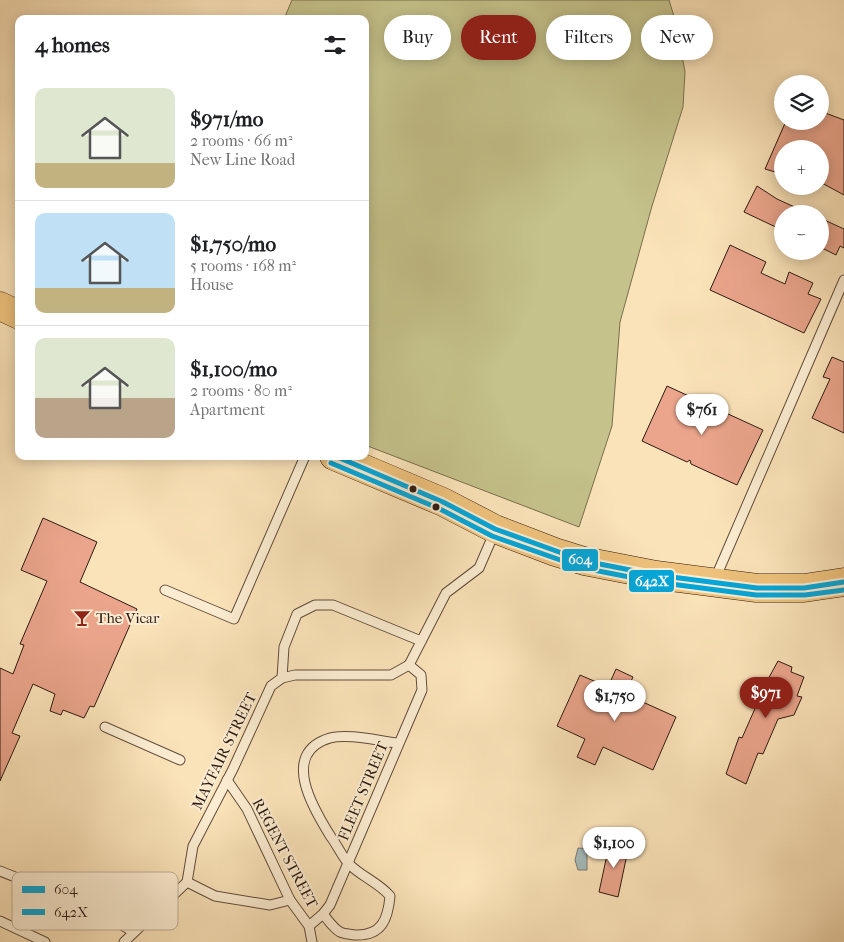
<!DOCTYPE html>
<html lang="en">
<head>
<meta charset="utf-8">
<style>
  :root { --surface:#fff; --page:#f6f6f6; --text:#202124; --muted:#757577; --line:#e0e0e0; --accent:#8f2418 }
  body { margin:0; font-family:"IM FELL French Canon",serif; background:var(--page); color:var(--text); height:100vh; display:flex; flex-direction:column; font-size:19px; white-space:nowrap }
  * { box-sizing:border-box; margin:0 }
  p { font-size:16px; color:var(--muted) }
  .icon { flex:none; width:28px; height:28px; fill:none; stroke:currentColor; stroke-width:2; stroke-linecap:round; stroke-linejoin:round }
  .map { position:relative; flex:1; overflow:hidden }
  .details { position:absolute; left:15px; top:15px; width:354px; height:445px; display:flex; flex-direction:column; background:var(--surface); border-radius:10px; box-shadow:0 2px 12px #0003 }
  .details>* { flex:none }
  .banner { position:absolute; left:384px; top:15px; width:385px; height:45px; display:flex; gap:10px }
  .controls { position:absolute; left:774px; top:75px; display:grid; gap:10px }
  .controls a { display:grid; place-items:center; width:55px; height:55px; border-radius:50%; background:var(--surface); box-shadow:0 2px 12px #0003; font-size:25px }
  .price { position:absolute; translate:-50% -42px; padding:0 11px; border-radius:18px; background:#fff; color:#222; font-size:16px; line-height:32px; filter:drop-shadow(0 1px 2px #0008) }
  .price::after { content:''; position:absolute; left:50%; top:30px; width:15px; height:11px; margin-left:-8px; background:inherit; clip-path:polygon(0 0,100% 0,50% 100%) }
  .price.current { background:var(--accent); color:#fff }
  ul { padding:0; list-style:none }
  li { display:flex; align-items:center; gap:15px; height:125px; padding:0 20px }
  li+li { border-top:1px solid var(--line) }
  li span { display:grid; place-items:center; flex:none; width:140px; height:100px; border-radius:10px; color:#555 }
  li>.icon { margin-inline-start:auto }
  span .icon { width:60px; height:60px; fill:#fffc; stroke-width:1 }
  li b { font-size:21px }
  h2 { display:flex; justify-content:space-between; align-items:center; height:60px; padding:0 20px; font-size:21px }
  .tag { padding:0 18px; border-radius:22px; background:var(--surface); box-shadow:0 2px 12px #0003; font-size:18px; line-height:45px }
  .tag.current { background:var(--accent); color:#fff }
  .map>svg:first-child { display:block }
</style>
</head>
<body>
<div class="map">
<svg width="844" height="942" viewBox="0 0 844 942">
  <rect width="100%" height="100%" fill="#fbe3b9"/>
  <filter id="stains"><feTurbulence type="fractalNoise" baseFrequency=".004" numOctaves="4"/><feColorMatrix values="0 0 0 0 .2 0 0 0 0 .09 0 0 0 0 .02 0 0 0 .5 -.17"/></filter>
  <radialGradient id="worn" r=".72"><stop offset=".6" stop-color="#630" stop-opacity="0"/><stop offset="1" stop-color="#630" stop-opacity=".3"/></radialGradient>
  <path fill="#c5c28b" stroke="#796e4e" d="M292,0h377l7,23 9,49 -2,35 -31,99 -32,116 -8,104 -33,101 -214,-82v-426h-81z"/>
  <path fill="#a5bbbb" stroke="#757b77" d="M578,848l13,1v2l-4,2v17h-9l-3,-10z"/>
  <g fill="#eba58c" stroke="#2d1a11">
    <path d="M820,111l24,9v75l-24,-13v-33h-38v25l-17,-5 21,-48h34z"/>
    <path d="M757,186l20,13 33,15h-28v16l-38,-18z"/>
    <path d="M820,218l24,11v19l-4,-2 -4,9 -16,-8z"/>
    <path d="M730,245l36,17 -5,11 24,11 4,-12 24,11 -5,11 13,5 -17,34 -94,-43z"/>
    <path d="M832,357l12,5v71l-32,-15 18,-39 -7,-2z"/>
    <path d="M667,386l96,44 -26,55 -46,-21 -1,-4 -3,2 -45,-21z"/>
    <path d="M43,518l54,24 -17,40 57,27 -43,98 -4,-1 -6,12 -21,-8 -2,5 -11,-4 5,-17 -22,-10 -21,49 8,3 -20,45v-113l13,6 11,-29 -4,-1 27,-63 -26,-11z"/>
    <path d="M778,661l14,6 -1,5 13,5 -7,19 5,1 -8,18 -16,4 -15,35 -5,-1 -12,31 -20,-10 13,-37 3,1 15,-34 -3,-2 10,-22 3,1z"/>
    <path d="M616,669l17,8 -8,17 51,23 -23,53 -50,-23 -8,18 -18,-8 8,-18 -28,-13 23,-51 28,12z"/>
    <path d="M610,841l19,4 -11,52 -19,-5z"/>
  </g>
  <g fill="none" stroke-linecap="round" stroke-linejoin="round">
    <g stroke="#604c3b" stroke-width="11">
      <g id="lane">
        <path d="M715,579l129,-299"/>
        <path d="M165,590l69,29 71,-163"/>
        <path d="M409,665l37,-72 33,-25 16,-37"/>
        <path d="M282,678l2,-31 13,-33 18,-9h18l88,36"/>
        <path d="M105,727l75,33"/>
        <path d="M227,780l20,29 43,91 19,26 3,16"/>
        <path d="M0,871l91,36 43,25"/>
        <path d="M187,882l28,14 55,9 20,-5"/>
        <path d="M323,914c5,6 10,14 17,18 4,2 10,2 15,3 27,1 33,-16 35,-39 -12,-14 -30,-20 -42,-33 -6,-7 -11,-18 -17,-26 -17,-27 -52,-84 -1,-99 17,-5 49,3 68,5"/>
        <path d="M0,921l45,21"/>
        <path d="M309,926l14,-12 7,-9 92,-215 -1,-15 -12,-10"/>
        <path d="M124,942l63,-60 6,-36 40,-77 38,-83 11,-8 13,-3h96l18,-10"/>
      </g>
    </g>
    <g stroke="#2d1a11" stroke-width="29">
      <g id="primary">
        <path d="M0,306l19,9"/>
        <path d="M334,456l109,46 52,27 60,23 29,9 72,14 101,13h47l40,-6"/>
      </g>
    </g>
    <use href="#lane" stroke="#fcedd2" stroke-width="9"/>
    <use href="#primary" stroke="#eec27c" stroke-width="28"/>
    <g stroke="#fcedd2" stroke-width="9">
      <path id="bus-1" d="M335,456l108,46 52,27 89,32 72,14 101,13h47l40,-6"/>
    </g>
    <g stroke="#fcedd2" stroke-width="9">
      <path id="bus-2" d="M331,463l109,46 52,27 91,32 72,14 101,13h49l39,-5"/>
    </g>
    <use href="#bus-1" stroke="#04a6d9" stroke-width="5"/>
    <use href="#bus-2" stroke="#04a6d9" stroke-width="5"/>
  </g>
  <defs>
    <g id="bar-bare" transform="scale(1.35)"><path d="M-6-5H6L.8 .8V4.5H3.5V6h-7V4.5H-.8V.8Z" fill="#8f2418" stroke="#fcedd2" stroke-width="2.5" paint-order="stroke"/></g>
  </defs>
  <g fill-rule="evenodd">
    <use href="#bar-bare" x="82" y="618"/>
  </g>
  <g fill="#2d1a11" stroke="#fcedd2" stroke-width="2">
    <circle cx="413" cy="489" r="4.5"/>
    <circle cx="436" cy="507" r="4.5"/>
  </g>
  <g text-anchor="middle" stroke-width="4" stroke-linejoin="round" paint-order="stroke">
    <g font-size="15" fill="#2d1a11" stroke="#fcedd2" text-anchor="start">
      <text x="96" y="623">The Vicar</text>
    </g>
    <g font-size="15" fill="#2d1a11" stroke="#fcedd2">
      <text transform="translate(224 751) rotate(-64)" y="5">MAYFAIR STREET</text>
      <text transform="translate(363 791) rotate(-67)" y="5">FLEET STREET</text>
      <text transform="translate(285 853) rotate(62)" y="5">REGENT STREET</text>
    </g>
  </g>
  <rect x="12" y="872" width="166" height="58" rx="8" fill="#fcedd2" stroke="#beae98" stroke-width="1"/>
  <rect x="22" y="886" width="23" height="7" fill="#04a6d9"/>
  <rect x="22" y="909" width="23" height="6" fill="#04a6d9"/>
  <g font-size="14" fill="#2d1a11">
    <text x="54" y="894">604</text>
    <text x="54" y="917">642X</text>
  </g>
  <g stroke="#fcedd2" stroke-width="2">
    <rect x="561" y="548" width="38" height="24" rx="5" fill="#04a6d9"/>
    <rect x="628" y="569" width="47" height="24" rx="5" fill="#04a6d9"/>
  </g>
  <g font-size="14" text-anchor="middle" font-weight="bold" fill="#fff">
    <text x="580" y="564">604</text>
    <text x="652" y="586">642X</text>
  </g>
  <rect width="100%" height="100%" filter="url(#stains)"/>
  <rect width="100%" height="100%" fill="url(#worn)"/>
</svg>
<div class="controls">
<a><svg class="icon" aria-label="layers" viewBox="0 0 24 24"><path d="M12 4l9 5-9 5-9-5zM3 14l9 5 9-5"/></svg></a>
<a>+</a>
<a>−</a>
</div>
<b class="price" style="left:702px;top:436px">$761</b>
<b class="price current" style="left:766px;top:719px">$971</b>
<b class="price" style="left:615px;top:722px">$1,750</b>
<b class="price" style="left:614px;top:869px">$1,100</b>
<div class="banner">
<a class="tag">Buy</a>
<a class="tag current">Rent</a>
<a class="tag">Filters</a>
<a class="tag">New</a>
</div>
<section class="details">
<h2>4 homes<svg class="icon" aria-label="filters" viewBox="0 0 24 24"><path d="M4 7h16M4 17h16"/><circle cx="9" cy="7" r="2"/><circle cx="15" cy="17" r="2"/></svg></h2>
<ul>
<li><span style="background:linear-gradient(#dfe7d0 75%,#c2b280 0)"><svg class="icon" aria-label="home" viewBox="0 0 24 24"><path d="M3 11l9-7 9 7M6 9v11h12V9"/></svg></span><div><b>$971/mo</b><p>2 rooms · 66 m²</p><p>New Line Road</p></div></li>
<li><span style="background:linear-gradient(#bfe0f5 75%,#c2b280 0)"><svg class="icon" aria-label="home" viewBox="0 0 24 24"><path d="M3 11l9-7 9 7M6 9v11h12V9"/></svg></span><div><b>$1,750/mo</b><p>5 rooms · 168 m²</p><p>House</p></div></li>
<li><span style="background:linear-gradient(#dfe7d0 60%,#b9a48a 0)"><svg class="icon" aria-label="home" viewBox="0 0 24 24"><path d="M3 11l9-7 9 7M6 9v11h12V9"/></svg></span><div><b>$1,100/mo</b><p>2 rooms · 80 m²</p><p>Apartment</p></div></li>
</ul>
</section>
</div>
</body>
</html>
